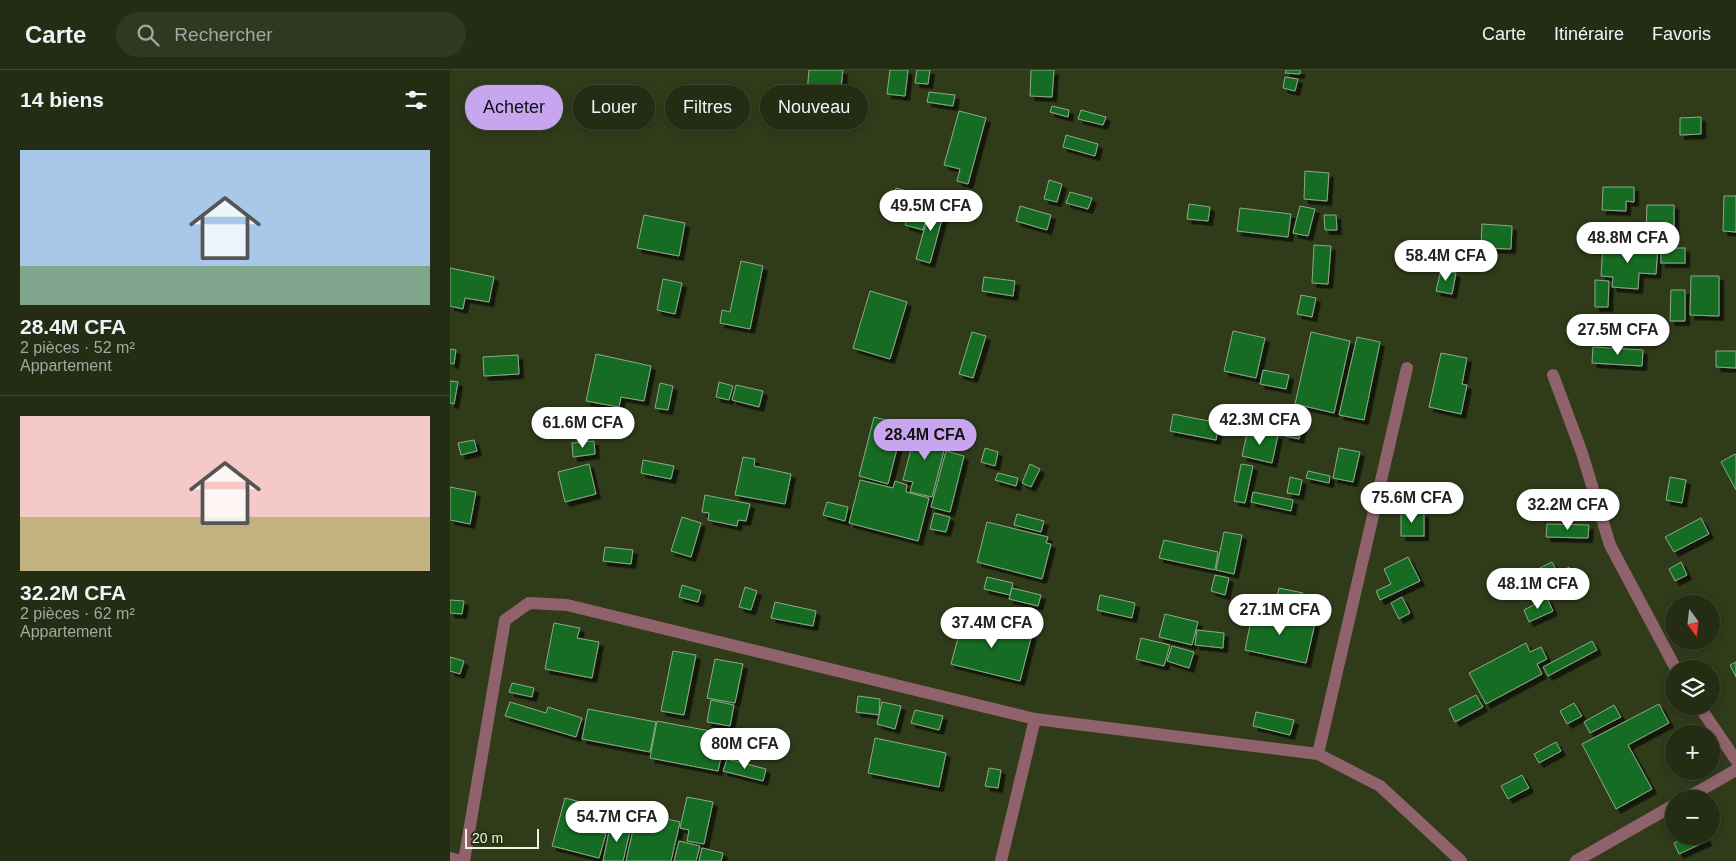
<!DOCTYPE html>
<html lang="fr">
<head>
<meta charset="utf-8">
<style>
  :root { --surface:#242c14; --page:#303822; --text:#f1f3f6; --muted:#a3a7a0; --line:#414834; --accent:#c7a6ef }
  body { margin:0; font-family:Helvetica,sans-serif; background:var(--page); color:var(--text); height:100vh; display:flex; flex-direction:column; font-size:19px; white-space:nowrap }
  * { box-sizing:border-box; margin:0 }
  p { font-size:16px; color:var(--muted) }
  .icon { flex:none; width:28px; height:28px; fill:none; stroke:currentColor; stroke-width:2; stroke-linecap:round; stroke-linejoin:round }
  .map { position:relative; flex:1; overflow:hidden }
  .side { display:flex; flex-direction:column; background:var(--surface); width:450px }
  .side>* { flex:none }
  .guide { position:absolute; left:15px; top:15px; width:475px; height:45px; display:flex; gap:10px }
  .needle { width:32px; rotate:165deg }
  .buttons { position:absolute; left:1215px; top:525px; display:grid; gap:10px }
  .buttons a { display:grid; place-items:center; width:55px; height:55px; border-radius:50%; background:var(--surface); box-shadow:0 2px 8px #0003,0 0 0 1px var(--line); font-size:25px }
  .scale { position:absolute; left:15px; bottom:12px; width:74px; box-sizing:border-box; padding-left:5px; border:2px solid #edf5e1; border-top:0; font-size:14px; line-height:18px; white-space:nowrap; color:#edf5e1; -webkit-text-stroke:4px #26310f; paint-order:stroke }
  .price { position:absolute; translate:-50% -42px; padding:0 11px; border-radius:18px; background:#fff; color:#222; font-size:16px; line-height:32px; filter:drop-shadow(0 1px 2px #0008) }
  .price::after { content:''; position:absolute; left:50%; top:30px; width:15px; height:11px; margin-left:-8px; background:inherit; clip-path:polygon(0 0,100% 0,50% 100%) }
  .price.selected { background:var(--accent); color:#111 }
  ul { padding:0; list-style:none }
  li { display:grid; align-content:center; gap:10px; height:265px; padding:0 20px }
  li+li { border-top:1px solid var(--line) }
  li span { display:grid; place-items:center; height:155px; border-radius:0px; color:#555 }
  li>.icon { margin-inline-start:auto }
  span .icon { width:90px; height:90px; fill:#fffc; stroke-width:1 }
  li b { font-size:21px }
  h2 { display:flex; justify-content:space-between; align-items:center; height:60px; padding:0 20px; font-size:21px }
  .tag { padding:0 18px; border-radius:22px; background:var(--surface); box-shadow:0 2px 8px #0003,0 0 0 1px var(--line); font-size:18px; line-height:45px }
  .tag.selected { background:var(--accent); color:#111 }
  header { display:flex; align-items:center; gap:30px; box-sizing:border-box; height:70px; padding:0 25px; background:var(--surface); border-bottom:1px solid var(--line) }
  header strong { font-size:24px }
  nav { display:flex; gap:28px; margin-inline-start:auto; font-size:18px }
  .search { width:350px; height:45px; background:var(--page); display:flex; align-items:center; gap:12px; box-sizing:border-box; padding:0 18px; border-radius:28px; color:var(--muted); font-size:19px }
  main { display:flex; flex:1; min-height:0 }
  .map>svg:first-child { display:block }
</style>
</head>
<body>
<header>
<strong>Carte</strong>
<div class="search"><svg class="icon" aria-label="search" viewBox="0 0 24 24"><circle cx="10" cy="10" r="6"/><path d="M15 15l6 6"/></svg>Rechercher</div>
<nav><a>Carte</a><a>Itinéraire</a><a>Favoris</a></nav>
</header>
<main>
<section class="side">
<h2>14 biens<svg class="icon" aria-label="filters" viewBox="0 0 24 24"><path d="M4 7h16M4 17h16"/><circle cx="9" cy="7" r="2"/><circle cx="15" cy="17" r="2"/></svg></h2>
<ul>
<li><span style="background:linear-gradient(#a9c7e8 75%,#7fa58c 0)"><svg class="icon" aria-label="home" viewBox="0 0 24 24"><path d="M3 11l9-7 9 7M6 9v11h12V9"/></svg></span><div><b>28.4M CFA</b><p>2 pièces · 52 m²</p><p>Appartement</p></div></li>
<li><span style="background:linear-gradient(#f6c9c9 65%,#c2b280 0)"><svg class="icon" aria-label="home" viewBox="0 0 24 24"><path d="M3 11l9-7 9 7M6 9v11h12V9"/></svg></span><div><b>32.2M CFA</b><p>2 pièces · 62 m²</p><p>Appartement</p></div></li>
</ul>
</section>
<div class="map">
<svg width="1286" height="791" viewBox="0 0 1286 791">
  <defs>
    <filter id="shadow"><feDropShadow dx="4.5" dy="4.5" stdDeviation="0" flood-color="#0009"/></filter>
  </defs>
  <rect width="100%" height="100%" fill="#303b1a"/>
  <g fill="#176c23" stroke="#8baa8b" filter="url(#shadow)">
    <path d="M359,0h34l-3,27 -33,-4z"/>
    <path d="M440,0h18l-3,26 -18,-2z"/>
    <path d="M467,0h13l-2,14 -13,-1z"/>
    <path d="M581,0h23l-2,27 -22,-1z"/>
    <path d="M836,0h14v4l-15,-1z"/>
    <path d="M835,7l13,2 -3,12 -12,-3z"/>
    <path d="M479,22l26,3 -2,11 -26,-4z"/>
    <path d="M388,27l15,1 -1,10 -15,-1z"/>
    <path d="M602,36l17,4 -1,7 -18,-5z"/>
    <path d="M631,40l25,7 -3,8 -25,-6z"/>
    <path d="M509,41l27,7 -18,66 -11,-3 3,-12 -16,-4z"/>
    <path d="M1251,47v17l-21,1v-17z"/>
    <path d="M616,65l32,9 -3,12 -32,-9z"/>
    <path d="M855,101l24,2 -2,28 -23,-2z"/>
    <path d="M599,110l13,4 -5,18 -13,-3z"/>
    <path d="M1153,117h31v15l-8,-1v10l-24,-1z"/>
    <path d="M446,118l11,3 -3,13 -12,-4z"/>
    <path d="M465,121l18,5 -10,34 -18,-5z"/>
    <path d="M620,122l22,6 -4,11 -22,-6z"/>
    <path d="M1274,126h12v36l-13,-1z"/>
    <path d="M482,131l14,4 -16,58 -14,-4z"/>
    <path d="M739,134l21,3 -2,14 -21,-2z"/>
    <path d="M1197,135h27v28h-28z"/>
    <path d="M570,136l31,9 -4,15 -31,-9z"/>
    <path d="M850,136l15,3 -7,27 -15,-3z"/>
    <path d="M790,138l51,6 -3,23 -51,-6z"/>
    <path d="M194,145l41,8 -6,33 -42,-8z"/>
    <path d="M874,145h12l1,15h-12z"/>
    <path d="M1032,154l30,2 -1,23 -30,-1z"/>
    <path d="M1153,174l55,3 -2,27 -17,-1 -1,16 -26,-2 1,-10 -12,-1z"/>
    <path d="M864,175l17,1 -3,38 -16,-1z"/>
    <rect x="1211" y="178" width="24" height="15"/>
    <path d="M291,191l22,5 -13,63 -30,-6 2,-13 8,2z"/>
    <path d="M0,198l44,9 -5,25 -24,-4 -2,11 -13,-3z"/>
    <path d="M991,200l15,3 -4,21 -16,-3z"/>
    <path d="M1241,206h28v40l-29,-1z"/>
    <path d="M534,207l31,4 -2,15 -31,-5z"/>
    <path d="M213,209l19,4 -7,31 -18,-4z"/>
    <path d="M1145,210l14,1 -1,26h-13z"/>
    <path d="M1221,220h14v31h-15z"/>
    <path d="M420,221l37,11 -17,57 -37,-11z"/>
    <path d="M851,225l15,3 -4,19 -15,-3z"/>
    <path d="M783,261l32,7 -9,40 -32,-7z"/>
    <path d="M522,262l14,4 -13,42 -14,-4z"/>
    <path d="M861,262l39,9 -16,72 -39,-9z"/>
    <path d="M907,267l23,5 -16,78 -25,-5z"/>
    <path d="M1143,277l50,3 -1,16 -50,-3z"/>
    <path d="M0,279l6,1 -2,14 -4,-1z"/>
    <path d="M1266,281h20v17l-20,-1z"/>
    <path d="M991,283l26,5 -5,26 5,1 -6,29 -32,-7z"/>
    <path d="M146,284l55,12 -7,35 -23,-4 -2,10 -33,-6z"/>
    <path d="M68,285l1,19 -35,2 -1,-19z"/>
    <path d="M813,300l26,5 -3,14 -26,-5z"/>
    <path d="M0,311l8,1 -4,22 -4,-1z"/>
    <path d="M269,312l14,4 -4,14 -13,-3z"/>
    <path d="M210,313l13,3 -5,24 -13,-2z"/>
    <path d="M286,315l27,6 -4,16 -27,-7z"/>
    <path d="M841,338l15,3 -7,28 -14,-3z"/>
    <path d="M723,344l46,9 -3,17 -46,-9z"/>
    <path d="M424,347l23,6 -3,8 7,2 -13,51 -29,-8z"/>
    <path d="M467,356l31,9 -16,62 -22,-5 3,-10 -10,-2z"/>
    <path d="M798,359l30,6 -6,28 -30,-7z"/>
    <path d="M24,370l3,11 -16,4 -3,-12z"/>
    <path d="M144,371l1,13 -22,3 -1,-14z"/>
    <path d="M535,378l13,4 -3,14 -14,-4z"/>
    <path d="M889,378l21,4 -7,30 -20,-4z"/>
    <path d="M496,381l18,5 -14,56 -19,-5z"/>
    <path d="M1285,384l1,1v35l-15,-28z"/>
    <path d="M293,387l12,2 -1,7 37,8 -6,30 -50,-9z"/>
    <path d="M193,390l31,6 -3,13 -30,-6z"/>
    <path d="M139,394l7,30 -31,8 -7,-30z"/>
    <path d="M580,394l10,5 -9,18 -9,-4z"/>
    <path d="M791,394l12,2 -8,37 -11,-2z"/>
    <path d="M858,401l22,5 -1,7 -23,-5z"/>
    <path d="M548,403l20,5 -2,8 -21,-6z"/>
    <path d="M840,407l12,3 -3,15 -12,-2z"/>
    <path d="M1220,407l16,3 -4,23 -16,-3z"/>
    <path d="M410,410l33,8 2,-7 12,4 -1,7 23,6 -11,43 -69,-18z"/>
    <path d="M0,417l26,5 -6,32 -20,-4z"/>
    <path d="M803,422l40,8 -2,11 -40,-9z"/>
    <path d="M255,425l45,9 -4,17 -8,-1 -1,6 -29,-6 1,-7 -7,-1z"/>
    <path d="M377,432l21,5 -3,14 -22,-6z"/>
    <path d="M484,443l16,4 -4,15 -16,-3z"/>
    <rect x="951" y="443" width="23" height="23"/>
    <path d="M567,444l27,7 -3,11 -27,-7z"/>
    <path d="M232,447l19,6 -10,34 -20,-6z"/>
    <path d="M1251,448l8,16 -35,18 -9,-15z"/>
    <path d="M537,452l61,15 -2,6 5,1 -9,35 -65,-17z"/>
    <path d="M1097,454l42,1 -1,13 -42,-1z"/>
    <path d="M774,462l18,3 -8,39 -18,-4z"/>
    <path d="M714,470l54,12 -3,18 -56,-12z"/>
    <path d="M155,477l28,3 -2,14 -28,-3z"/>
    <path d="M958,487l12,24 -40,19 -4,-9 15,-7 -7,-15z"/>
    <path d="M1102,492l6,11 11,-6 6,12 -32,16 -11,-23z"/>
    <path d="M1231,492l6,13 -12,6 -6,-12z"/>
    <path d="M765,505l14,3 -4,17 -14,-4z"/>
    <path d="M537,507l26,6 -3,12 -26,-6z"/>
    <path d="M232,515l19,6 -3,11 -19,-5z"/>
    <path d="M295,517l12,4 -6,19 -12,-3z"/>
    <path d="M562,518l29,7 -3,11 -29,-7z"/>
    <path d="M829,518l24,5 -3,17 -25,-5z"/>
    <path d="M650,525l35,8 -3,15 -35,-8z"/>
    <path d="M952,527l8,16 -11,6 -8,-16z"/>
    <path d="M1097,528l6,13 -24,11 -5,-12z"/>
    <path d="M0,530l14,1 -2,13 -12,-1z"/>
    <path d="M325,532l41,9 -3,15 -42,-8z"/>
    <path d="M803,540l62,13 -9,40 -61,-13z"/>
    <path d="M715,544l33,8 -6,23 -33,-8z"/>
    <path d="M514,546l68,18 -12,47 -69,-17z"/>
    <path d="M104,553l26,5 -3,10 22,4 -7,36 -47,-9z"/>
    <path d="M747,560l27,3 -1,15 -28,-3z"/>
    <path d="M691,568l29,7 -6,21 -28,-7z"/>
    <path d="M1142,571l5,9 -49,26 -5,-9z"/>
    <path d="M1076,573l4,9 11,-5 6,12 -10,5 5,10 -56,30 -17,-31z"/>
    <path d="M722,576l22,6 -5,16 -22,-7z"/>
    <path d="M223,581l23,4 -12,60 -23,-4z"/>
    <path d="M0,587l14,4 -4,13 -10,-3z"/>
    <path d="M265,589l28,5 -8,39 -28,-5z"/>
    <path d="M1286,592v15l-6,-12z"/>
    <path d="M62,613l22,5 -2,9 -23,-5z"/>
    <path d="M1026,625l7,12 -28,15 -6,-13z"/>
    <path d="M408,626l22,3 -1,16 -23,-3z"/>
    <path d="M261,630l23,5 -4,21 -23,-4z"/>
    <path d="M60,632l36,11 2,-6 34,11 -6,19 -71,-21z"/>
    <path d="M432,632l19,4 -6,23 -18,-5z"/>
    <path d="M1124,633l8,13 -15,8 -7,-13z"/>
    <path d="M1209,634l10,19 -41,22 24,44 -36,20 -34,-65z"/>
    <path d="M1164,635l7,12 -31,16 -6,-11z"/>
    <path d="M138,639l68,13 -6,30 -68,-13z"/>
    <path d="M465,640l28,6 -4,14 -28,-7z"/>
    <path d="M806,642l38,8 -4,15 -37,-9z"/>
    <path d="M207,651l69,13 -8,37 -68,-13z"/>
    <path d="M425,668l71,15 -7,34 -71,-14z"/>
    <path d="M1106,672l5,9 -22,12 -5,-9z"/>
    <path d="M277,689l39,10 -3,12 -40,-10z"/>
    <path d="M539,698l12,2 -3,18 -13,-2z"/>
    <path d="M1072,705l7,13 -21,11 -7,-13z"/>
    <path d="M237,727l26,5 -9,42 -17,-3 2,-11 -9,-2z"/>
    <path d="M115,728l35,9 -7,24 13,3 -7,24 -47,-12z"/>
    <path d="M187,742l43,10 -9,39h-45z"/>
    <path d="M161,752l20,5 -8,34h-20z"/>
    <path d="M1239,766h16l2,5 -28,13 -5,-11z"/>
    <path d="M229,771l21,5 -4,15h-22z"/>
    <path d="M252,778l21,5 -2,8h-22z"/>
  </g>
  <g fill="none" stroke-linecap="round" stroke-linejoin="round">
    <g stroke="#90626c" stroke-width="12">
      <path d="M1103,305l29,78 28,92 66,124"/>
      <path d="M1249,636l37,54"/>
      <path d="M868,684l89,-386"/>
      <path d="M1235,729l51,-29"/>
      <path d="M0,788l12,3"/>
      <path d="M14,791l41,-241 24,-17 38,2 468,114 283,35 62,32 81,75"/>
      <path d="M551,791l34,-142"/>
      <path d="M1126,791l98,-56"/>
    </g>
  </g>
</svg>
<div class="buttons">
<a><svg class="needle" viewBox="-14 -14 28 28"><path d="M0-13l5 13h-10z" fill="#e53935"/><path d="M0 13l5-13h-10z" fill="#a3a7a0"/></svg></a>
<a><svg class="icon" aria-label="layers" viewBox="0 0 24 24"><path d="M12 4l9 5-9 5-9-5zM3 14l9 5 9-5"/></svg></a>
<a>+</a>
<a>−</a>
</div>
<div class="scale">20 m</div>
<b class="price" style="left:481px;top:162px">49.5M CFA</b>
<b class="price" style="left:1178px;top:194px">48.8M CFA</b>
<b class="price" style="left:996px;top:212px">58.4M CFA</b>
<b class="price" style="left:1168px;top:286px">27.5M CFA</b>
<b class="price" style="left:810px;top:376px">42.3M CFA</b>
<b class="price" style="left:133px;top:379px">61.6M CFA</b>
<b class="price selected" style="left:475px;top:391px">28.4M CFA</b>
<b class="price" style="left:962px;top:454px">75.6M CFA</b>
<b class="price" style="left:1118px;top:461px">32.2M CFA</b>
<b class="price" style="left:1088px;top:540px">48.1M CFA</b>
<b class="price" style="left:830px;top:566px">27.1M CFA</b>
<b class="price" style="left:542px;top:579px">37.4M CFA</b>
<b class="price" style="left:295px;top:700px">80M CFA</b>
<b class="price" style="left:167px;top:773px">54.7M CFA</b>
<div class="guide">
<a class="tag selected">Acheter</a>
<a class="tag">Louer</a>
<a class="tag">Filtres</a>
<a class="tag">Nouveau</a>
</div>
</div>
</main>
</body>
</html>
